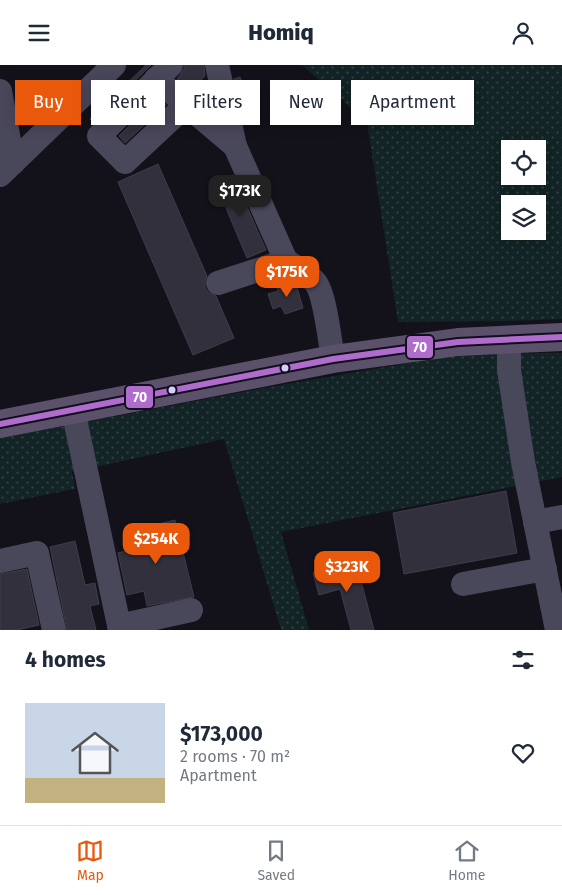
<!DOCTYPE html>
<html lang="en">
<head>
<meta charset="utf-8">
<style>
  :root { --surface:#fff; --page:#f6f6f7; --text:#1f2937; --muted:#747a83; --line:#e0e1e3; --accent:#ea580c }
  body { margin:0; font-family:"Fira Sans",sans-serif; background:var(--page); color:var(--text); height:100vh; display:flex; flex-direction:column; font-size:19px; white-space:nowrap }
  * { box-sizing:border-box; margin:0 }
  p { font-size:16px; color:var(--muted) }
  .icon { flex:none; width:28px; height:28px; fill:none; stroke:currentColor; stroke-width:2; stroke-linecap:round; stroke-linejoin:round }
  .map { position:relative; height:565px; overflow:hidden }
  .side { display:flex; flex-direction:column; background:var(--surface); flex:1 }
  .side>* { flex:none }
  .guide { position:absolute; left:15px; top:15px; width:532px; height:45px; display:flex; gap:10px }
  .buttons { position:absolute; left:501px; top:75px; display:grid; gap:10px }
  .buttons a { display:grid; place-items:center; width:45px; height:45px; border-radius:0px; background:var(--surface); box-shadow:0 2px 12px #0003; font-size:25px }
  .price { position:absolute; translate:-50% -42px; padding:0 11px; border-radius:10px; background:var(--accent); color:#fff; font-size:16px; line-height:32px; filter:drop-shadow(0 1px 2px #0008) }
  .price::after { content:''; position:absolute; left:50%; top:30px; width:15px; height:11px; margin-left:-8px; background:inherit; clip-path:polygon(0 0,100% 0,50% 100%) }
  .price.selected { background:#222; color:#fff }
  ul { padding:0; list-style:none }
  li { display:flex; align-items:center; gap:15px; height:125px; padding:0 25px }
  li+li { border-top:1px solid var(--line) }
  li span { display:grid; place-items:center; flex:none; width:140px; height:100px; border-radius:0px; color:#555 }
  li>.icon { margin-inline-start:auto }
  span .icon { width:60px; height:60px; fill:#fffc; stroke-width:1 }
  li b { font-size:21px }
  h2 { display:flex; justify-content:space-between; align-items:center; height:60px; padding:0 25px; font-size:21px }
  .chip { padding:0 18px; border-radius:0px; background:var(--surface); box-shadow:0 2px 12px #0003; font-size:18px; line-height:45px }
  .chip.selected { background:var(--accent); color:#fff }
  header { display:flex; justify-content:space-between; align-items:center; height:65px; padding:0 25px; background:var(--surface); font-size:22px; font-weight:800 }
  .dock { display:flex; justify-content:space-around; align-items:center; height:70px; border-top:1px solid var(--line); background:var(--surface); font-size:14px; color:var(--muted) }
  .dock a { display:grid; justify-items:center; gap:2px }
  .dock .selected { color:var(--accent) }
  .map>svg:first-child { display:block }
</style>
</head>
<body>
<header><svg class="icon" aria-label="menu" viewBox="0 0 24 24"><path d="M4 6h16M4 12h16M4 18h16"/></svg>Homiq<svg class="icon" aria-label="person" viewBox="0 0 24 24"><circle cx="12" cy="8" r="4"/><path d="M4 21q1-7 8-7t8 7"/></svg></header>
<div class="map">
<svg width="562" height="565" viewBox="0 0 562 565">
  <defs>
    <pattern id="grass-dots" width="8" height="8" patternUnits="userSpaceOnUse" patternTransform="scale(1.25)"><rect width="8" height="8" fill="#122425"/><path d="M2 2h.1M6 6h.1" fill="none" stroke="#344346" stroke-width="1.8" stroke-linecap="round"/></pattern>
  </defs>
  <rect width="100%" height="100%" fill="#13121a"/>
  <g fill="url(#grass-dots)" fill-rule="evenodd">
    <path d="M302,0h260v254l-56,2 -108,1 -31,-200zM510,84h28v27h-28zM510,139h28v27h-28z"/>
    <path d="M562,288v124l-281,55 28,98h-28l-57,-191 -152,33 3,17 -75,15v-66l264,-50 197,-34z"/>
  </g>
  <g fill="#32303c" stroke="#403c4d">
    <path d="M146,0h5l-58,57 -3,-3z"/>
    <path d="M184,0h20l1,11 -14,15 -14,-12 7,-10z"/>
    <path d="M240,12l11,27 -10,4 -7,-29z"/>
    <path d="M157,33l9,7 -41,38 -6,-7z"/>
    <path d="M158,99l49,112 -2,5v7l4,5 7,3 18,42 -41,17 -75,-173z"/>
    <path d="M233,110l33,75 -19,8 -32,-76z"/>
    <path d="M294,217l2,2 7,24 -18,6 -4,-8 -8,3 -5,-15 10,-3 -1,-4z"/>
    <path d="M506,426l11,62 -113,21 -11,-61z"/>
    <path d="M175,455l19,77 -47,9 -3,-15 -17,4 -9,-42 15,-4 -4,-18z"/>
    <path d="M75,476l10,44 10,-2 4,21 -9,2 6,24h-29l-17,-83z"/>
    <path d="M356,497l18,68h-23l-11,-41 -21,6 -6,-22z"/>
    <path d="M27,504l12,56 -22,5h-17v-56z"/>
  </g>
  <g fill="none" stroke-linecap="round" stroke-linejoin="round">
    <g stroke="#49475a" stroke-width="24">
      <path d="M171,0l-72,71 26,26 61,-57"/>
      <path d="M217,0l18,81"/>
      <path d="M156,14l79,67 51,115"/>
      <path d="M0,26l13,72"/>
      <path d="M0,110l114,-110"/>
      <path d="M218,218l68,-22c9,6 21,12 29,21 10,11 15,60 18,77"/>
      <path d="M509,274v31l14,92 34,168"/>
      <path d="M73,345l47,220"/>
      <path d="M535,457l27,-5"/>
      <path d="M0,496l37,-8 17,77"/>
      <path d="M463,519l82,-15"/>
      <path d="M119,561l72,-16"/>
    </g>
    <path stroke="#5c516b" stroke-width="28" d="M0,359l333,-65 125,-17 104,-5"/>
    <g stroke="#110e1e" stroke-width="10">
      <path id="bus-1" d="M0,359l333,-65 125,-17 104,-5"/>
    </g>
    <use href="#bus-1" stroke="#b06ccc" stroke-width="6"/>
  </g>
  <g fill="#d6cffa" stroke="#110e1e" stroke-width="2">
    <circle cx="285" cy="303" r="4.5"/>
    <circle cx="172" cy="325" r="4.5"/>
  </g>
  <g stroke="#110e1e" stroke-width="2">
    <rect x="406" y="270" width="28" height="24" rx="5" fill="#b06ccc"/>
    <rect x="125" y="320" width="29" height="24" rx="5" fill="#b06ccc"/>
  </g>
  <g font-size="14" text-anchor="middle" font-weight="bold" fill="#fff">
    <text x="420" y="287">70</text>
    <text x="140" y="337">70</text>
  </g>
</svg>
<div class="buttons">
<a><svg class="icon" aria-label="locate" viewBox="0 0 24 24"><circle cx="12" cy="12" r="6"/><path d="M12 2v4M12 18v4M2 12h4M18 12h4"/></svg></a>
<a><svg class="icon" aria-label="layers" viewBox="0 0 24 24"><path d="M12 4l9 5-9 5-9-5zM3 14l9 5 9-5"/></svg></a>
</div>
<b class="price selected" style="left:240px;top:152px">$173K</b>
<b class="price" style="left:287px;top:233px">$175K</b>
<b class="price" style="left:156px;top:500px">$254K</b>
<b class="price" style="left:347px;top:528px">$323K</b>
<div class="guide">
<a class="chip selected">Buy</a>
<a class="chip">Rent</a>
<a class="chip">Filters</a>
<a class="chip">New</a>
<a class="chip">Apartment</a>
</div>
</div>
<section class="side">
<h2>4 homes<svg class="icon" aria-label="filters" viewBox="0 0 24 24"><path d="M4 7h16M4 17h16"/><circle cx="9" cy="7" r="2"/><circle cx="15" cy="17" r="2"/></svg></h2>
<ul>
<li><span style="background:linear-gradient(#c9d6e8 75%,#c2b280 0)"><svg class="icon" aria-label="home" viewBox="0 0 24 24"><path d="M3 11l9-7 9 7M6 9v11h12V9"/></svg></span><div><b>$173,000</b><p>2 rooms · 70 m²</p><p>Apartment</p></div><svg class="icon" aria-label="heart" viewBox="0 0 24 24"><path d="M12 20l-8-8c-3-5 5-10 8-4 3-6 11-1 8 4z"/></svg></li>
</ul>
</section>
<nav class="dock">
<a class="selected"><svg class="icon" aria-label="map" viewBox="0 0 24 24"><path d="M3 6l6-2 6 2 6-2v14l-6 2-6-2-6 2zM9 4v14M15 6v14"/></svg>Map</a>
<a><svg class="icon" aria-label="saved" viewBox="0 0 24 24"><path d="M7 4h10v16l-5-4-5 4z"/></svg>Saved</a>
<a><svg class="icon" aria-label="home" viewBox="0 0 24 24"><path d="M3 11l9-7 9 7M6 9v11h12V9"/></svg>Home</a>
</nav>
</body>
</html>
